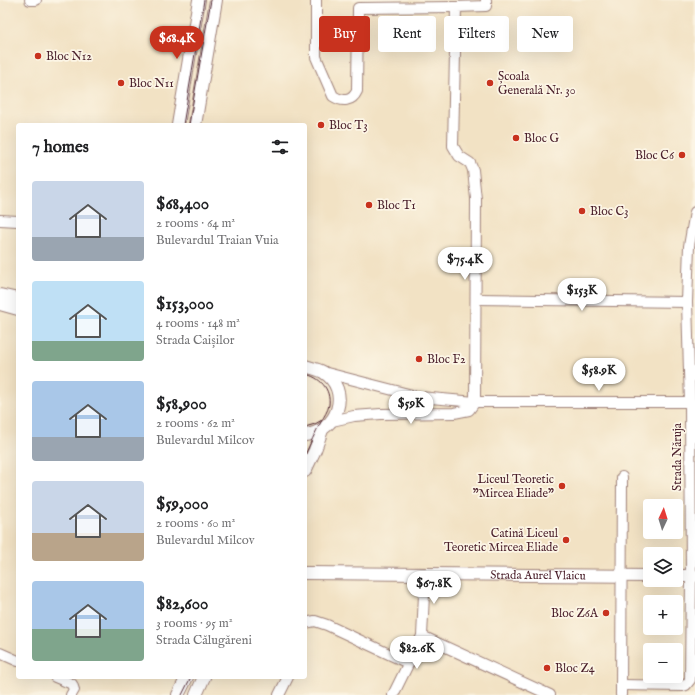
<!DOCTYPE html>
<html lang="en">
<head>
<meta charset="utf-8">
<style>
  :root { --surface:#fff; --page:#f2f2f2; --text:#202124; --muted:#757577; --accent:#c8321e }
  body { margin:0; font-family:"IM FELL English",serif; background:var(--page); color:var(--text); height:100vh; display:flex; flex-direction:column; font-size:15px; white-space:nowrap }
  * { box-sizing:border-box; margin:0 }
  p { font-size:13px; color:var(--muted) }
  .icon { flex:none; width:22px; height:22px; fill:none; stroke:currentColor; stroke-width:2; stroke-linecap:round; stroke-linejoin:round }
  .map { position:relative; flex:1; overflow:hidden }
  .drawer { position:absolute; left:16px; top:123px; width:291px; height:556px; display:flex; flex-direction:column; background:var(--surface); border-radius:4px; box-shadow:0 4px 16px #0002 }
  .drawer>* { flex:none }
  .hud { position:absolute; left:319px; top:16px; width:316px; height:36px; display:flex; gap:8px }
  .needle { width:26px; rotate:4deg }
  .controls { position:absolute; left:643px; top:499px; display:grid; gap:8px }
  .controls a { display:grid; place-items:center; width:40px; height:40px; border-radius:4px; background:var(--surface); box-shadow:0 4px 16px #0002; font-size:20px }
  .price { position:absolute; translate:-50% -34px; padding:0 9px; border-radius:14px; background:#fff; color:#222; font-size:13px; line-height:26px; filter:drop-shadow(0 1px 2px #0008) }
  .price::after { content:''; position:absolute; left:50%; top:24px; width:12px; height:9px; margin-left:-6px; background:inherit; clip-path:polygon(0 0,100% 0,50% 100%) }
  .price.selected { background:var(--accent); color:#fff }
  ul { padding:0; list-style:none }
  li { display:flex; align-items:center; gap:12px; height:100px; padding:0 16px }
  li span { display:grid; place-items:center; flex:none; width:112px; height:80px; border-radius:4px; color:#555 }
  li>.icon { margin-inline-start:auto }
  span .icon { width:48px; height:48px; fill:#fffc; stroke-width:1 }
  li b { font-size:17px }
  h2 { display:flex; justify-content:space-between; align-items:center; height:48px; padding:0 16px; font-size:17px }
  .tag { padding:0 14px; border-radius:4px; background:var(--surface); box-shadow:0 4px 16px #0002; font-size:14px; line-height:36px }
  .tag.selected { background:var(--accent); color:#fff }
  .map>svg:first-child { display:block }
</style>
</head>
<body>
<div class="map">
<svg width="695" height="695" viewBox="0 0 695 695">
  <rect width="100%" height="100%" fill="#fcf5e5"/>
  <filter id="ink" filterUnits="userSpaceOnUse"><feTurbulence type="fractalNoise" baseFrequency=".025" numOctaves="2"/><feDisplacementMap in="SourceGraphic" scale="8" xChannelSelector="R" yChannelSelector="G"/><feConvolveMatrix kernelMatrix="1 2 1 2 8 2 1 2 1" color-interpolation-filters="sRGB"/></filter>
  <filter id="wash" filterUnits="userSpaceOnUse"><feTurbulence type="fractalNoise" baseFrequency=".012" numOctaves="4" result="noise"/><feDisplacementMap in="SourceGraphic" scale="16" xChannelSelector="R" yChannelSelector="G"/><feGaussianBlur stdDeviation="0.9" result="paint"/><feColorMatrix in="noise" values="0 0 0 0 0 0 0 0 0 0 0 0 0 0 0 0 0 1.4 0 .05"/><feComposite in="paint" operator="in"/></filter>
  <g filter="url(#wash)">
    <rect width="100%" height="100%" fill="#f2e2c4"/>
  </g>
  <g filter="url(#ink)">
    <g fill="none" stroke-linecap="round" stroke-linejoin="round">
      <g stroke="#9e8078" stroke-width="12">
        <g id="minor">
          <path d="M30,0h6"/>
          <path d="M316,0v57l17,39c9,6 19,6 24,-5l1,-83 98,-1"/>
          <path d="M0,220l18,1"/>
          <path d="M476,299l211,3"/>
          <path d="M689,371l-2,-69 2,-56 6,-34"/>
          <path d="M323,372l97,25 55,5h215l-1,-31h6"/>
          <path d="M475,402l1,-203 -3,-29 -3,-7 -11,-7 -6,-10 3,-139 30,-1v-6"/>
          <path d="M332,421l22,-5 27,-2 73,-1 15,-3 6,-8"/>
          <path d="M305,623l10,-2 12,4 81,38"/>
          <path d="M422,636l128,59"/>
          <path d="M0,653l18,8"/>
          <path d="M55,677l17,7 2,6 -3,5"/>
          <path d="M621,685l62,1 3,-1 4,-5 1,-104 -1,-174"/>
          <path d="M279,695l9,-18"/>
          <path d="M393,695l29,-59 3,-62"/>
          <path d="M621,695l1,-218"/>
        </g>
      </g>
      <g stroke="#9e8078" stroke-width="14">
        <g id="major">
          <path d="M178,125l21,-125"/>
          <path d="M195,125l21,-125"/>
          <path d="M0,295l18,4"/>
          <path d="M0,304l18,5"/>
          <path d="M305,366c6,2 12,3 18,6 29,18 15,60 -18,63"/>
          <path d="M305,471l10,-21 7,-20"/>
          <path id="s1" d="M305,573l345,3"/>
          <path d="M676,576h19"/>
          <path d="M178,695l9,-18"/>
          <path d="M196,695l8,-18"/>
        </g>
      </g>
      <use href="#minor" stroke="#fff" stroke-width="10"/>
      <use href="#major" stroke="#fff" stroke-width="12"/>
      <g stroke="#4a1f2b" stroke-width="1">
        <path d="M183,125l21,-125"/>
        <path d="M189,125l22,-125"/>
        <path d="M305,374c15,3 26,15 24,31 -1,6 -5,11 -8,17 -6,11 -11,22 -16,33"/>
        <path d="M305,427l10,-3 7,-4"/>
        <path d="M182,695l9,-18"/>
      </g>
    </g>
  </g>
  <g fill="#c8321e" stroke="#fcf5e5" stroke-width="1.5">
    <circle cx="38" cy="56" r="4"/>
    <circle cx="121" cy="83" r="4"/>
    <circle cx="490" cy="83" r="4"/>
    <circle cx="321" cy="125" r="4"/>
    <circle cx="516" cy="138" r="4"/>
    <circle cx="682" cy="155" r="4"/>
    <circle cx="369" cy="205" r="4"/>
    <circle cx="582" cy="211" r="4"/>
    <circle cx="419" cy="359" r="4"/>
    <circle cx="562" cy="486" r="4"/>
    <circle cx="566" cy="540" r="4"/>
    <circle cx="606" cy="613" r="4"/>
    <circle cx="547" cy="668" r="4"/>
  </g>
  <g text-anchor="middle" stroke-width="3.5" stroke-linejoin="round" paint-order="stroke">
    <g font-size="12" fill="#4a1f2b" stroke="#fcf5e5" text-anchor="start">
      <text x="46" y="60">Bloc N12</text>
      <text x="498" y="80">Școala<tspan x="498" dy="14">Generală Nr. 30</tspan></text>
      <text x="129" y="87">Bloc N11</text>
      <text x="329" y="129">Bloc T3</text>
      <text x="524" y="142">Bloc G</text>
      <text x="674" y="159" text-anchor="end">Bloc C6</text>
      <text x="377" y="209">Bloc T1</text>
      <text x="590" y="215">Bloc C3</text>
      <text x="427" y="363">Bloc F2</text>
      <text x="554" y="483" text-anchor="end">Liceul Teoretic<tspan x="554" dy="14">"Mircea Eliade"</tspan></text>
      <text x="558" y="537" text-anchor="end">Catină Liceul<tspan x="558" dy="14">Teoretic Mircea Eliade</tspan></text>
      <text x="598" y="617" text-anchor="end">Bloc Z6A</text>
      <text x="555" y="672">Bloc Z4</text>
    </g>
    <g font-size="12" fill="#4a1f2b" stroke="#fcf5e5">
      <text transform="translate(677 457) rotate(-90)" y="4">Strada Năruja</text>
      <text dy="4" stroke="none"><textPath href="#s1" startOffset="233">Strada Aurel Vlaicu</textPath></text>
    </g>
  </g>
</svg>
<div class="controls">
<a><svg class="needle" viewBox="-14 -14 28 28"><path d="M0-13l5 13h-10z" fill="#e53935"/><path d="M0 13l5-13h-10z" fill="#757577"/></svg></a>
<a><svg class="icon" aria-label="layers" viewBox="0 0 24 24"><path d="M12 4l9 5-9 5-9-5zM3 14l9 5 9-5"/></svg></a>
<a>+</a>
<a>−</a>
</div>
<b class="price selected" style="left:177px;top:60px">$68.4K</b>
<b class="price" style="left:465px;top:281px">$75.4K</b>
<b class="price" style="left:582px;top:312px">$153K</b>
<b class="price" style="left:599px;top:392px">$58.9K</b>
<b class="price" style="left:411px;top:425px">$59K</b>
<b class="price" style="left:434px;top:605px">$67.8K</b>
<b class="price" style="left:417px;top:670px">$82.6K</b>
<div class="hud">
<a class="tag selected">Buy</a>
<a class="tag">Rent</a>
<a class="tag">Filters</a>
<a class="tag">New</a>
</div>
<section class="drawer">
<h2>7 homes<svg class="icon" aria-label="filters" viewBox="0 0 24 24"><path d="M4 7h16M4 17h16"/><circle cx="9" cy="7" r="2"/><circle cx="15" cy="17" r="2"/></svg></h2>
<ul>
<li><span style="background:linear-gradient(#c9d6e8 70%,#9aa5b1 0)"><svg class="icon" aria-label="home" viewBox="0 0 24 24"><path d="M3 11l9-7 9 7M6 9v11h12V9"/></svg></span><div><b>$68,400</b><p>2 rooms · 64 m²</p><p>Bulevardul Traian Vuia</p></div></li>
<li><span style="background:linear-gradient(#bfe0f5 75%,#7fa58c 0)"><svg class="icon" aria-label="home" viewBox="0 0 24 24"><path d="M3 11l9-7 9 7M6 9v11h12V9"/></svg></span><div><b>$153,000</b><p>4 rooms · 148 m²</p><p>Strada Caișilor</p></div></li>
<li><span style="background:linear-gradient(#a9c7e8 70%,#9aa5b1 0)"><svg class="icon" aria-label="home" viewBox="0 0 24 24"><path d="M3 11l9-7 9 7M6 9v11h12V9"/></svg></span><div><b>$58,900</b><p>2 rooms · 62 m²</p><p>Bulevardul Milcov</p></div></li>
<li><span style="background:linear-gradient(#c9d6e8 65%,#b9a48a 0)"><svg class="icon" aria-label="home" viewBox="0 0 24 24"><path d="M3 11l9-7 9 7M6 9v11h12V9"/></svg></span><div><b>$59,000</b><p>2 rooms · 60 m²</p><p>Bulevardul Milcov</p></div></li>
<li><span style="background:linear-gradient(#a9c7e8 60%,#7fa58c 0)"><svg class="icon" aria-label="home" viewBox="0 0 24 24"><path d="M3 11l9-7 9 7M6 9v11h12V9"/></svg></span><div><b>$82,600</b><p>3 rooms · 95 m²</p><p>Strada Călugăreni</p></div></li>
</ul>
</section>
</div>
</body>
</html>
